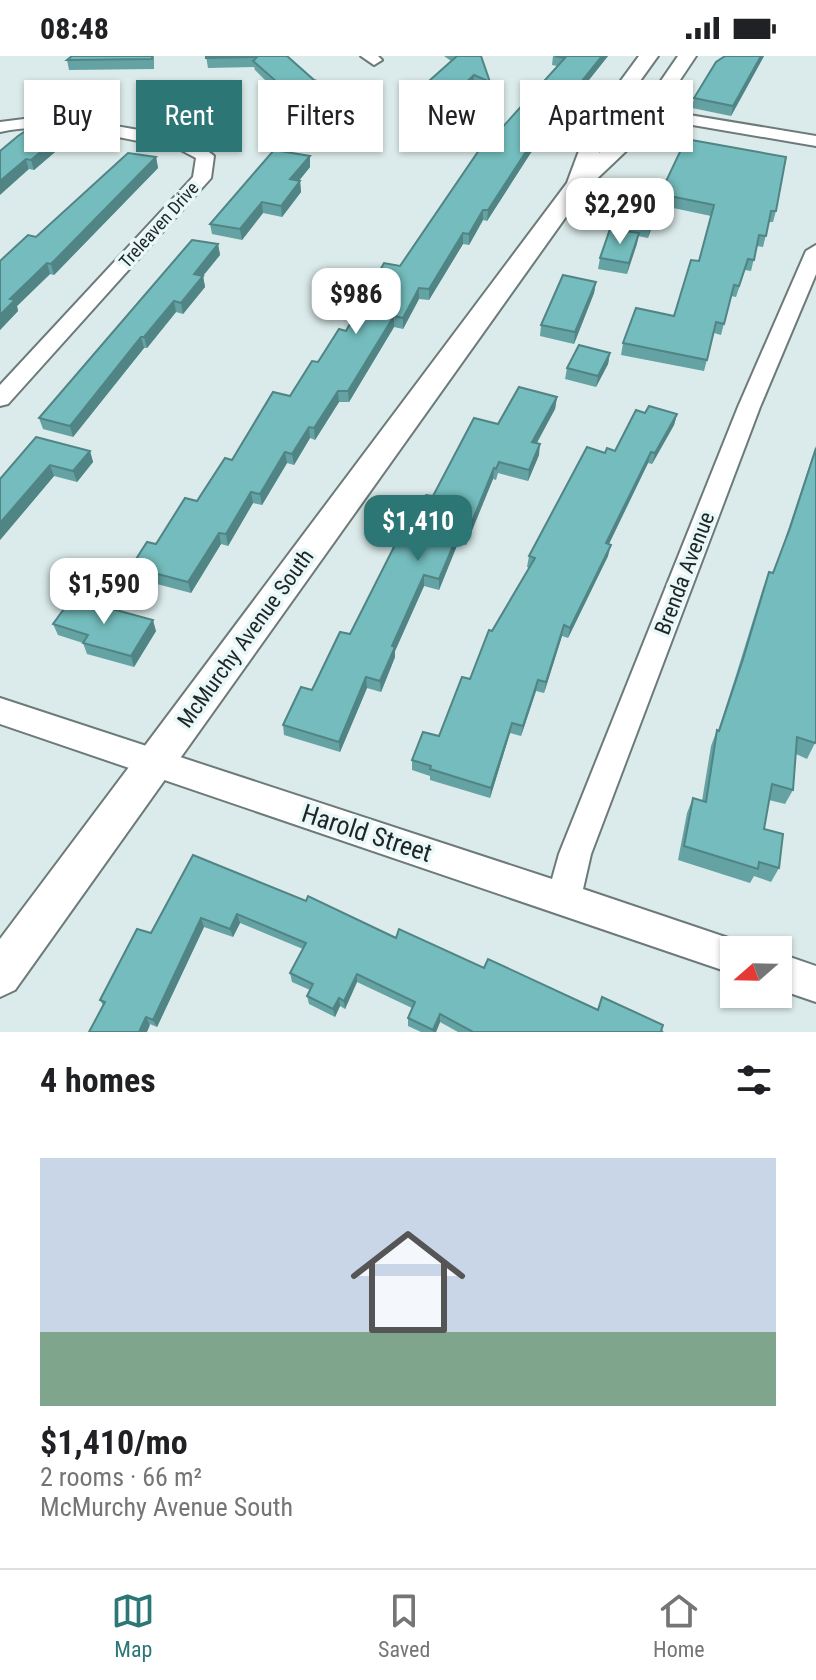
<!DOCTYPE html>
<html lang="en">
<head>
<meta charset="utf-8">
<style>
  :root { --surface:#fff; --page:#f2f2f2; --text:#202124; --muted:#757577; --line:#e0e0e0; --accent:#2c7676 }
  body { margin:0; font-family:"Roboto Condensed",sans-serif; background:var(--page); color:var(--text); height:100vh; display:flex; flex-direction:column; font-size:30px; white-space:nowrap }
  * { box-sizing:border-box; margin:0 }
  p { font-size:26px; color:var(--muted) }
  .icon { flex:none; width:44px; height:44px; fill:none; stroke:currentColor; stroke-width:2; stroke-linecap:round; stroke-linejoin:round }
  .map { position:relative; height:976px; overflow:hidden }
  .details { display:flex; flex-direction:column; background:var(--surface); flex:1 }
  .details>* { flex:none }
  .top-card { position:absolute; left:24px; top:24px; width:768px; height:72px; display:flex; gap:16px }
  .needle { width:52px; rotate:250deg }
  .tools { position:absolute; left:720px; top:880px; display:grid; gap:16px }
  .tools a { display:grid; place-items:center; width:72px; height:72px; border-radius:0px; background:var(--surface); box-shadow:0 2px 6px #0004; font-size:40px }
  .price { position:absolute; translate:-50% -68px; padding:0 18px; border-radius:16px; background:#fff; color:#222; font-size:26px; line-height:52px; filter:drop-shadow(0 2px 4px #0008) }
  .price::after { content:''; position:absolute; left:50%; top:48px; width:24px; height:18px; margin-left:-12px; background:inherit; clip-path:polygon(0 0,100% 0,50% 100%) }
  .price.selected { background:var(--accent); color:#fff }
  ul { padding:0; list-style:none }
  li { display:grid; align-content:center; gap:16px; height:424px; padding:0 40px }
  li span { display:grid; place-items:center; height:248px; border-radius:0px; color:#555 }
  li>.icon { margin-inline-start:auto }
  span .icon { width:144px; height:144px; fill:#fffc; stroke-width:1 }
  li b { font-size:34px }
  h2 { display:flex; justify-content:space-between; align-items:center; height:96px; padding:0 40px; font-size:34px }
  .chip { padding:0 28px; border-radius:0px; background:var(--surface); box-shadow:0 2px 6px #0004; font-size:28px; line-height:72px }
  .chip.selected { background:var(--accent); color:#fff }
  .status { display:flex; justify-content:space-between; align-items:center; height:56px; padding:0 40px; background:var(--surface); direction:ltr }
  .status svg { height:22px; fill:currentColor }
  .tab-bar { display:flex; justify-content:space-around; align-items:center; height:112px; border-top:2px solid var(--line); background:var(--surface); font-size:22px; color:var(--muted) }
  .tab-bar a { display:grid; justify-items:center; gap:4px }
  .tab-bar .selected { color:var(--accent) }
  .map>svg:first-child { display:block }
</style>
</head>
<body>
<div class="status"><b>08:48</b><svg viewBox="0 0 49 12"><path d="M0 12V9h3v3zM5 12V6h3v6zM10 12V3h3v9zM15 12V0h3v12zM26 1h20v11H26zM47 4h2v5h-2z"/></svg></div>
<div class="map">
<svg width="816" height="976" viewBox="0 0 816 976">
  <rect width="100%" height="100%" fill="#dbeaea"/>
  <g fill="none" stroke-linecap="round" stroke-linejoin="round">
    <g stroke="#6c7a79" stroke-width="4">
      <g id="minor">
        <path d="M361,0h17l4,4 -8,5z"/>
        <path d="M611,46l205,34v10l-211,-36 -2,-3z"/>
        <path d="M40,61c35,3 151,15 174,39l-3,22 -203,226 -8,2v-21l193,-208 3,-19 -17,-9c-58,-10 -120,-30 -179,-17v-10z"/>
        <path d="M816,189v29l-56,133 -169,447 -8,35 163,55 3,6h-15v24l-734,-250v-26l552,181 7,-25 179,-447 68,-156z"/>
        <path d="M778,897l38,13v36l-38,-13z"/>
      </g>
    </g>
    <g stroke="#6c7a79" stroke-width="4">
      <path id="tertiary" d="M639,0h19l-49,68 -10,29 31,-27 48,-70h18l-52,78 -59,56 -570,800 -15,7v-58l567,-756 22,-59z"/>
    </g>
    <use href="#minor" fill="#fff" fill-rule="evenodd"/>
    <use href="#tertiary" fill="#fff" fill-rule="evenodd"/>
  </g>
  <g fill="#64a2a3">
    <path d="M154,0v13l-85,1 -2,-10z"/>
    <path d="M206,0h81l27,24 65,32 -3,12 -70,-12 -38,-14 -1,-10 4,-2 -16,-16 -1,-3 -46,1z"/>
    <path d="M444,0h37l9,26 -1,10 -16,-7 -18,18 -53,12v-10l49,-44z"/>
    <path d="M553,0h55l-78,98 -43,67 -4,-1 -14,25 -6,-1 -34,56 -10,-1 -16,30 -9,-2 -45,75h-10l-24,38 -5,-2 -16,27 -7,-2 -25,42 -9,-2 -25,43 -7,-2 -30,49 -57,-15 -3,-11 25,-23 41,-43 35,-41 58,-64 28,-34 28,-31 54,-65 90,-125 67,-75 -5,-1z"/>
    <path d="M764,0l-33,60 -39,-8 2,-10z"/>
    <path d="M54,79l3,10 -4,3 2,4 -21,18 -5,-1 -11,-33z"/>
    <path d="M310,100v11l-11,14h1l1,11 -19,25 -19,-4 -21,27 -30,-6 -2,-10z"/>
    <path d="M156,101l2,11 -104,107 -4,-1 -33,32 1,5 -18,19v-69z"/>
    <path d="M660,138l116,17 -3,11h-4l-6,25 -6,-1 -6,25 -6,-1 -9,27 -5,-1 -10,39 -7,-2 -10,38 -83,-16 2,-12 51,-27 25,-55 12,-45 -52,-11 -11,33 -10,-2 -11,38 -29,-5 2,-11 20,-28 2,-8 37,-22z"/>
    <path d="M218,188l2,11 -17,21 2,11 -22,27 -7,-2 -29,36h-3l-71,89 -30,-8 -4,-11z"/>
    <path d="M596,226l-2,11 -20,51 -34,-8 1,-11z"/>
    <path d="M610,297l-2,11 -12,23 -31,-8 2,-11z"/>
    <path d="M557,341l-2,12 -18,34 2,12 -11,26 -30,-8 -2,7 -3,-1 -27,66 -8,-2 -19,47 -15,-4 -29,65v6l-14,35 -14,-4 -27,64 -56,-17 -1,-10 29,-35 38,-56 56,-95 27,-43 65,-72z"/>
    <path d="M645,357l32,1 -3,11 -22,39 -4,-1 -39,81 -1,12 -40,82 -6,-2 -18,57 -8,-2 -15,45 -11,-3 -20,65 -60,-18v-4l-18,-6v-10l27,-24 90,-168 -2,-1 2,-11 76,-103 10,-2z"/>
    <path d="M816,390v295l-9,18 -11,-5 -3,36 -8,14 -16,-4 -5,29 15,39 -8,14 -17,-6 -4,7 -72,-23 9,-47 6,-15 9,3 9,-55 6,-16 1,1 18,-56 27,-87 6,-16 4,1 10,-28z"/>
    <path d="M90,395l3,11 -16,20 -23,-6 -54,64v-61z"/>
    <path d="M53,568l103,7 -22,36 -47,-13 -4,-11 -25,-8z"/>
    <path d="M193,799l203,83 88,30 113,42 66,22h-205l-18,-10 -4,10h-15l-13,-6v-8l4,-10 -55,-26 -12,27 -5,-3 -5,11 -26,-13 -2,-8 3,-6 -18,-8 -2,-9 13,-24 -63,-26 -7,14 -29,-10 -47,100 -54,-22 -3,-5 51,-67z"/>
  </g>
  <g fill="#518484">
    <path d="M602,0h6l-78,98 -43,67 1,-11 43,-66z"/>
    <path d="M761,0h3l-33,60 2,-10z"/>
    <path d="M474,19l-1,10 -18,18 -53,12v-10z"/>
    <path d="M379,46v10l-3,12v-10z"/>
    <path d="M54,79l3,10 -4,3 2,4 -21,18 -3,-10 16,-19z"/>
    <path d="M310,100v11l-19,23 -1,-11z"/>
    <path d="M156,101l2,11 -104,107 -3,-11z"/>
    <path d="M26,103l3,10 -29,26v-14z"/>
    <path d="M300,125l1,11 -19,25 -1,-11z"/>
    <path d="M660,145l-3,10 -9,27 2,-11z"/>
    <path d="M262,146l1,11 -21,27 -2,-11z"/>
    <path d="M483,154v10l-14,25v-11z"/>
    <path d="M463,177v11l-34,56v-11z"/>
    <path d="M639,177l-2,11 -10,30 2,-11z"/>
    <path d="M218,188l2,11 -19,23 2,-2 2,11 -22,27 -2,-11 13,-29z"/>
    <path d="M47,207l3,11 -33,32 1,5 -18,19v-15l10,-16z"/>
    <path d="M596,226l-2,11 -20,51 1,-12z"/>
    <path d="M419,232v11l-16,30v-11z"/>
    <path d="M174,245l2,11 -29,36 -3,-11z"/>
    <path d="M394,260v11l-45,75 -1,-11z"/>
    <path d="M141,281l3,11 -71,89 -3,-11z"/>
    <path d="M610,297l-2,11 -12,23 2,-11z"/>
    <path d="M338,335l1,11 -24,38 -1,-12z"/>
    <path d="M557,341l-2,12 -24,44 1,-11z"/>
    <path d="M677,358l-3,11 -22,39 3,-11z"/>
    <path d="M309,371l1,11 -16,27 -2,-11z"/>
    <path d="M540,388l-1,11 -11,26 1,-11z"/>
    <path d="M90,395l3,11 -16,20 -4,-11z"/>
    <path d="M285,396l2,11 -25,42 -2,-11z"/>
    <path d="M651,396l-3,11 -44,91 2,-11z"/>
    <path d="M50,409l4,11 -54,64v-17z"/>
    <path d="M494,412l-1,11 -27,66 1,-11z"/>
    <path d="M251,436l2,11 -25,43 -2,-12z"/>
    <path d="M459,476l-1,11 -19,47v-11z"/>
    <path d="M219,477l2,11 -30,49 -3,-11z"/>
    <path d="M611,489l-3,11 -40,82 2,-10z"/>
    <path d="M424,519v11l-29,65v6l-14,35 -1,-11 12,-35z"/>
    <path d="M153,564l3,11 -22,36 -3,-11z"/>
    <path d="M564,569l-2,11 -18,57 2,-11z"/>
    <path d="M366,621l1,11 -27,64 -1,-10z"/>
    <path d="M538,624l-2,11 -15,45 2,-10z"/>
    <path d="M512,667l-2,10 -20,65 1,-10z"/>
    <path d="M237,858l3,9 -7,14 -3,-8z"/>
    <path d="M201,862l3,9 -47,100 -4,-7z"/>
    <path d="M357,918v8l-12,27 -1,-8z"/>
    <path d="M339,942l1,8 -5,11 -2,-8z"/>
    <path d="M440,958v8l-4,10h-3z"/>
    <path d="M146,961l4,8 -3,7h-8z"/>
  </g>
  <g fill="#74bcbd" stroke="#518484" stroke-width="2">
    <path d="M72,0h80v3l-85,1z"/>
    <path d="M206,0h81l27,24 65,22 -3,12 -70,-12 -39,-14 10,-6 -24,-21 4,-4 -51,1z"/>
    <path d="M457,0h24l9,26 -16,-7 -19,18 -53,12z"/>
    <path d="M555,0h47l-71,88 -43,66h-5l-14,24 -6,-1 -34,56 -10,-1 -16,30 -9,-2 -46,75h-10l-24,37 -5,-1 -17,27 -7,-2 -25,42 -9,-2 -25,42 -7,-1 -31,49 -57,-15 16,-25 9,2 29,-46 12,3 28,-43 7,2 41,-68 17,4 22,-35 6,1 21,-33 7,2 38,-68 16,3 86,-126 4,1 75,-83z"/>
    <path d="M725,0h36l-28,50 -39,-8 22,-36z"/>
    <path d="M42,64l12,15 -7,6 5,1 -21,18 -5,-1 -26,22v-30l18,-15z"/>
    <path d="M686,83l100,18 -10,54h-5l-5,25 -7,-1 -5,25 -6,-1 -9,27 -5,-1 -10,39 -8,-2 -9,38 -84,-17 13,-35 38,8 17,-56 8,1 15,-56 -54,-11z"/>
    <path d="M274,94l36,6 -20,23 10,2 -19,25 -19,-4 -22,27 -30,-5z"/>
    <path d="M128,97l28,4 -105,107 -4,-1 -37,36 5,1 -15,15v-54l28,-26 8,2z"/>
    <path d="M632,140l28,5 -10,26 -28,-5z"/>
    <path d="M610,173l29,4 -10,30 -29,-5z"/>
    <path d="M192,184l26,4 -24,30 9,2 -22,27 -7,-2 -30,36h-3l-71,89 -31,-8z"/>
    <path d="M563,219l33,7 -21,50 -34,-7z"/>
    <path d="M579,289l31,8 -12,23 -31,-8z"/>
    <path d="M519,331l38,10 -25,45 8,2 -11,26 -30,-8 -3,7 -2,-1 -27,66 -8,-2 -20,47 -15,-4 -32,71 3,1 -15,34 -14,-4 -27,65 -56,-17 18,-38 11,3 28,-58 10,2 49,-97 7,2 20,-44 7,1 41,-78 24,6z"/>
    <path d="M649,350l28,8 -22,39 -4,-1 -45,91 5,2 -41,83 -6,-3 -18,57 -8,-2 -15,46 -11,-3 -21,65 -61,-19 1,-3 -19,-6 11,-28 16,4 23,-59 8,2 19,-49 3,1 43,-73 -6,-2 58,-109 18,6 2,-5 8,3 21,-41 9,3z"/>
    <path d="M36,381l54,14 -17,20 -23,-6 -50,58v-44z"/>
    <path d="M816,392v293l-1,2 -18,-6 -4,53 -21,-6 -8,45 19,5 -4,34 -20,-6 -1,7 -74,-23 9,-48 13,4 11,-72 2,1 24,-72 26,-87 4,1 17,-45z"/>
    <path d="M72,542l81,22 -22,36 -48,-13 5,-8 -35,-11z"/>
    <path d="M193,799l113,46 2,-5 88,42 3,-9 85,39 4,-9 110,51 4,-13 61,28 -2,6 2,1h-190l-33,-18 -7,16 -25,-12 7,-16 -58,-28 -13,27 -5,-3 -6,11 -26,-13 6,-12 -23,-11 16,-30 -69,-29 -7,15 -29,-11 -48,102 -7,-3 -7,15h-50l16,-30 -5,-2 37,-71 14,4z"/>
  </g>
  <g text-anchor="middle" stroke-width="7" stroke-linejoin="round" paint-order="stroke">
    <g font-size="18" fill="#1f2525" stroke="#e8f7f7">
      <text transform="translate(159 169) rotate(-48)" y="6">Treleaven Drive</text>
    </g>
    <g font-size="22" fill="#1f2525" stroke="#e8f7f7">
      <text transform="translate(684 517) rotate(-69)" y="8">Brenda Avenue</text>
      <text transform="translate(245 582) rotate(-54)" y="8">McMurchy Avenue South</text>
    </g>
    <g font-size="26" fill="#1f2525" stroke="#e8f7f7">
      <text transform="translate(367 777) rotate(18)" y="9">Harold Street</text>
    </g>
  </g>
</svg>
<div class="tools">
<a><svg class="needle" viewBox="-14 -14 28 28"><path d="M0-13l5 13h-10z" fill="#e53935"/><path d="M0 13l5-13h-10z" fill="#757577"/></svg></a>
</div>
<b class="price" style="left:620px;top:190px">$2,290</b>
<b class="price" style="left:356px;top:280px">$986</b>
<b class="price selected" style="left:418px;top:507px">$1,410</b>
<b class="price" style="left:104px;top:570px">$1,590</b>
<div class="top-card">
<a class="chip">Buy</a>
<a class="chip selected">Rent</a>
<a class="chip">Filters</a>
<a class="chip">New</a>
<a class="chip">Apartment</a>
</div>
</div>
<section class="details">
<h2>4 homes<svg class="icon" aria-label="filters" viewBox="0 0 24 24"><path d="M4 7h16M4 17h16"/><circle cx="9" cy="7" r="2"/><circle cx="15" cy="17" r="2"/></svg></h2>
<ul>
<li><span style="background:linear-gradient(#c9d6e8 70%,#7fa58c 0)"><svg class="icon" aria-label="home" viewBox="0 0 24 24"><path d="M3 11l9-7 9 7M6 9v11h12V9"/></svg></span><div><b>$1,410/mo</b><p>2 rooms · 66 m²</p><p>McMurchy Avenue South</p></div></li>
</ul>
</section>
<nav class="tab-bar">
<a class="selected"><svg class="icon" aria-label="map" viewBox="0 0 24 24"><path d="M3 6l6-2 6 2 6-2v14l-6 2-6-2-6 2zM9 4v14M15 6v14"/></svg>Map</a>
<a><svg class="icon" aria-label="saved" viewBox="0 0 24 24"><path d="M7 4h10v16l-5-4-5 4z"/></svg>Saved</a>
<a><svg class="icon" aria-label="home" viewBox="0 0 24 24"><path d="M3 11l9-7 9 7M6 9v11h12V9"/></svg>Home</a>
</nav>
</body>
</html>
